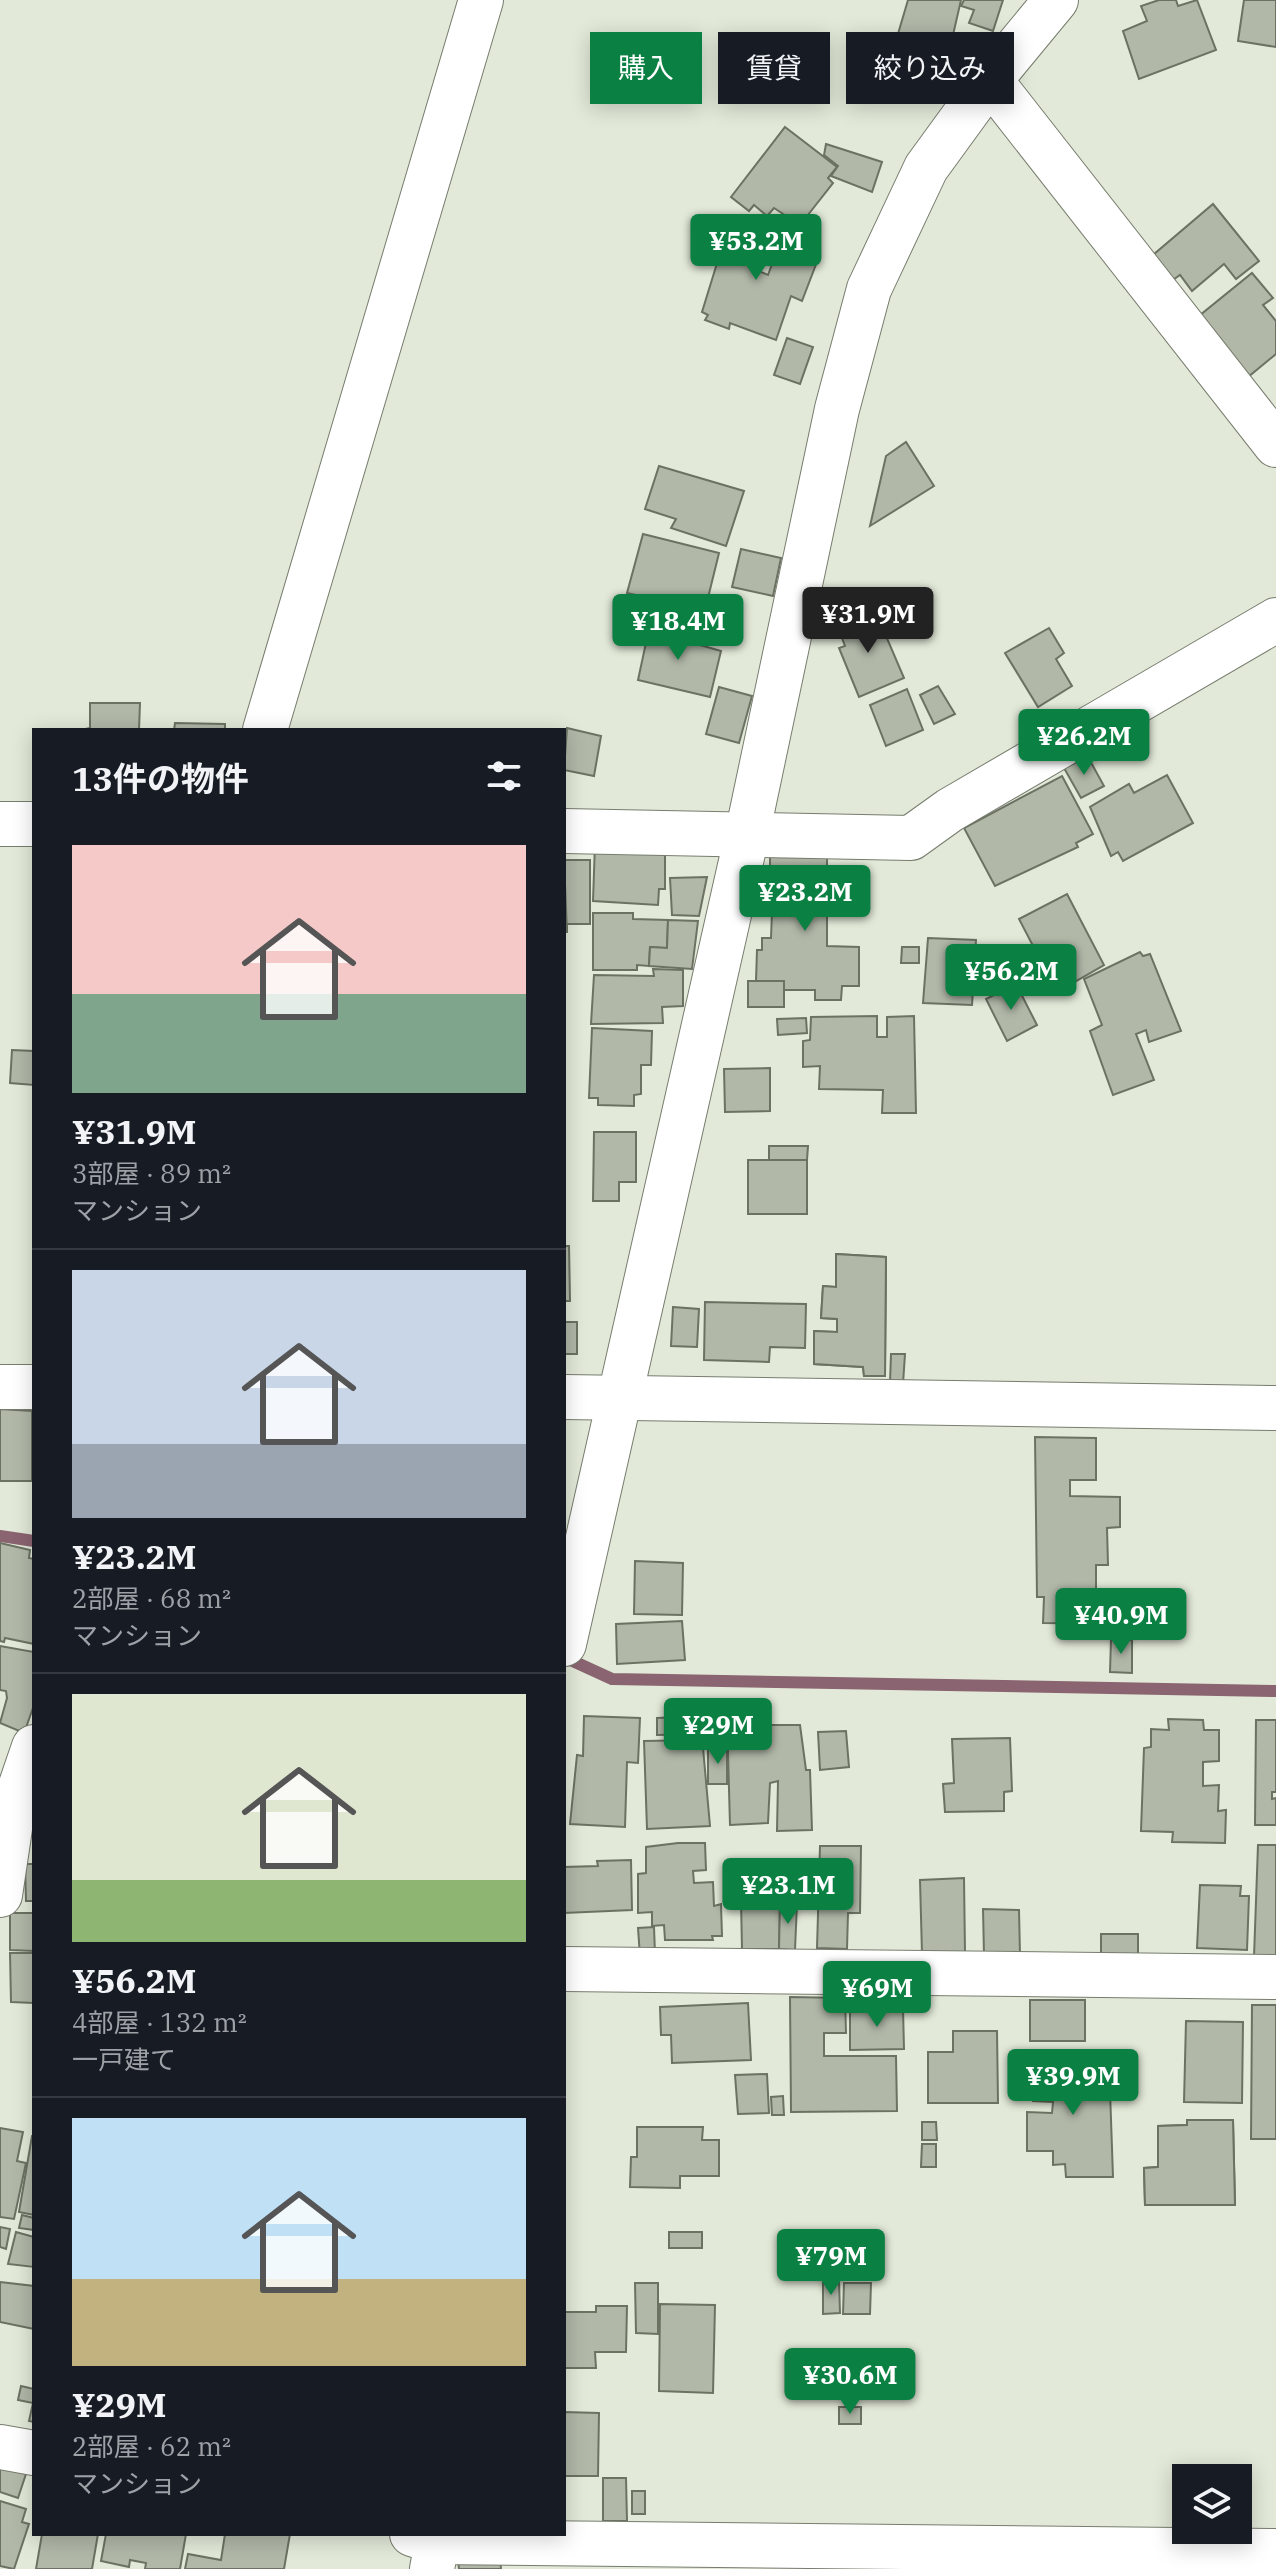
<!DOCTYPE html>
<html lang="ja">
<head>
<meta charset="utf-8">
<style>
  :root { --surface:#171b24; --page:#242831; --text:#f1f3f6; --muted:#9ea1a6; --line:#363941; --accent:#0b8043 }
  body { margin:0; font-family:"IBM Plex Serif","Noto Sans JP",serif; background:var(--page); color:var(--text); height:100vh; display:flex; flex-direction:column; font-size:30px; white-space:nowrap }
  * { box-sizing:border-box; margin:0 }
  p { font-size:26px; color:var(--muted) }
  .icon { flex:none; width:44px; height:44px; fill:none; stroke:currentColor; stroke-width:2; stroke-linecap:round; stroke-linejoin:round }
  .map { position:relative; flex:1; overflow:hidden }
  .details { position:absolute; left:32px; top:728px; width:534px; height:1808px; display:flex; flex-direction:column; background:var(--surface); border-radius:0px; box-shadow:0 4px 20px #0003 }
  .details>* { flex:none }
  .guide { position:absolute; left:590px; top:32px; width:566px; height:72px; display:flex; gap:16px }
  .buttons { position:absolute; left:1172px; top:2464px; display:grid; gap:16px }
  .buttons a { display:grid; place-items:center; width:80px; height:80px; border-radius:0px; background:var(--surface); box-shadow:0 4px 20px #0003; font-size:40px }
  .price { position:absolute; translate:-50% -68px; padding:0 18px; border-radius:8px; background:var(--accent); color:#fff; font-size:26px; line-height:52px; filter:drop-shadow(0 2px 4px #0008) }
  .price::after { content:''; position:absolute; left:50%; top:48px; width:24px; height:18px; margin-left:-12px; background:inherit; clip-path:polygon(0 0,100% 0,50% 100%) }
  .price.current { background:#222; color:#fff }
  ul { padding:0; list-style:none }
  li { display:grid; align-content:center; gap:16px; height:424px; padding:0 40px }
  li+li { border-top:2px solid var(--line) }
  li span { display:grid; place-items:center; height:248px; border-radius:0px; color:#555 }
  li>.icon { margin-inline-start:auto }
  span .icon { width:144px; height:144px; fill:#fffc; stroke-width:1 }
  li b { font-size:34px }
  h2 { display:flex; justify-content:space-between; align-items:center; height:96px; padding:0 40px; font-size:34px }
  .tag { padding:0 28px; border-radius:0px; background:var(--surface); box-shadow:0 4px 20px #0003; font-size:28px; line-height:72px }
  .tag.current { background:var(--accent); color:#fff }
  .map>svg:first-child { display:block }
</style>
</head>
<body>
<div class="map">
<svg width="1276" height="2569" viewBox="0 0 1276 2569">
  <rect width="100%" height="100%" fill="#e2e9d8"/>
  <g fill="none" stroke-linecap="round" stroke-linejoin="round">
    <g stroke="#8a6470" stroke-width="12">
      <path d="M0,1536l34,5"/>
      <path d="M564,1657l48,22 664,12"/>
    </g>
  </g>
  <g fill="#b1b8a8" stroke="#6b7263" stroke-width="2">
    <path d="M908,0h53l-8,35 6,2 -7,24 -57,-17z"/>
    <path d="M964,0h39l-10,31 -24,-8 5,-13 -13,-4z"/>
    <path d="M1159,0h17l2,6 19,-6 19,50 -77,29 -16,-48 24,-10 -6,-15z"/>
    <path d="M1244,0h32v47l-38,-6z"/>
    <path d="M785,127l52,40 -9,11 5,5 -33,42 -26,-17 -7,8 -13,-11 -5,6 -18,-14z"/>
    <path d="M826,144l56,18 -10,30 -41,-16 7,-10 -14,-11z"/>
    <path d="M1213,204l46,57 -23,18 -12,-15 -32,27 -12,-16 -7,5 -20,-25z"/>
    <path d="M730,221l38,14 -14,34 14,6 13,-36 39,15 -18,47 -11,-5 -15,44 -46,-17 -1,6 -24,-9 3,-5 -6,-3z"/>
    <path d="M1252,273l21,25 -10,7 13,16v33l-34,28 -48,-62z"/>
    <path d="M787,338l26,9 -13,37 -26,-9z"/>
    <path d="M906,442l28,44 -64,40 16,-70z"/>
    <path d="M659,466l85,25 -18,55 -55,-18 5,-9 -31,-10z"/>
    <path d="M643,534l76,19 -14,57 -78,-17z"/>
    <path d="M741,549l40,9 -8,38 -41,-9z"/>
    <path d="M866,613l5,14 9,-5 24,56 -45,19 -20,-49 6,-2 -8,-21z"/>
    <path d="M650,624l45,11 -2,8 28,8 -11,46 -72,-17z"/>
    <path d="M1049,628l15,25 -8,6 16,27 -34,21 -33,-54z"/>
    <path d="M938,686l17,28 -21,10 -14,-29z"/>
    <path d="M719,687l33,9 -13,47 -33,-9z"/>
    <path d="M907,689l16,41 -37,16 -16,-41z"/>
    <path d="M90,703h50l-1,27h-58l9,-2z"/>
    <path d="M175,723l50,1v6h-51z"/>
    <path d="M567,728l34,8 -7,40 -30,-6z"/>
    <path d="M1088,757l16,29 -23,12 -17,-30z"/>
    <path d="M1167,775l26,48 -70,38 -5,-9 -7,4 -21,-49 39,-23 5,9z"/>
    <path d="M1062,776l31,58 -17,9 2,4 -83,39 -31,-58z"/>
    <path d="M595,844l70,1v44h-6l-1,16 -65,-4z"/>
    <path d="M770,854l57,1v91l32,1v39h-17l-1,14h-26v-10h-31v-9h-28l1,-31h5v-12h9l1,-26h11v-5h15v-13h-28z"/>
    <path d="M564,860h26v64h-23v9z"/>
    <path d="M707,877l-8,39 -27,-1 -2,-37z"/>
    <path d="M1067,894l37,71 -47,27 -38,-73z"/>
    <path d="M593,913h40v6l35,1 -1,28 -17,-1 -1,19 -12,-1v5h-44z"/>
    <path d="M668,920l30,1 -6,48 -43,-3 1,-19 17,1z"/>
    <path d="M928,938l48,2 -4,65 -49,-2z"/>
    <path d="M902,947h17v16h-18z"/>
    <path d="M1140,952l3,4 7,-2 31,77 -32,11 -3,-12 -10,4 18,46 -41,15 -23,-64 12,-6 -18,-46z"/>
    <path d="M653,969l30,1v36l-21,1 1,16 -72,1 3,-49 60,1z"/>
    <rect x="748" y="981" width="36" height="26"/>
    <path d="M1016,984l21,41 -30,16 -21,-42z"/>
    <path d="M877,1016v21h10v-20l27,-1 2,97h-34l1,-23 -64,-1 1,-23 -17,1v-26l7,-1 1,-23z"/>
    <path d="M806,1018l1,15 -29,2 -1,-16z"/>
    <path d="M592,1028l60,3 -1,34h-10v29l-7,1v11l-36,-1v-7h-9z"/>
    <path d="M12,1050l22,1v34l-24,-2z"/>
    <path d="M770,1068v43l-45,1 -1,-43z"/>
    <path d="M594,1132h42v50h-17v19h-26z"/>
    <path d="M769,1146h39l-1,14h-38z"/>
    <rect x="748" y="1160" width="59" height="54"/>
    <path d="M564,1246h5l1,55h-6z"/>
    <path d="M836,1254l50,3 -1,119h-21l-1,-9 -49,-3v-33l23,1v-13l-16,-1 2,-32 13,1z"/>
    <path d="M836,1254l50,3 -1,119h-21l-1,-9 -49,-3v-33l23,1v-13l-16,-1 2,-32 13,1z"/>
    <path d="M705,1302l101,2 -1,44 -35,-1 -1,15 -65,-2z"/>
    <path d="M673,1307l26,2 -2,38 -26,-1z"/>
    <rect x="564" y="1322" width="13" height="32"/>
    <path d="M891,1354h14l-2,30 -13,-1z"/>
    <path d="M0,1409l32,2v70h-32z"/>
    <path d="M1035,1437l61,1v42h-26v16l50,1v30l-13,1 1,37h-12v24h14v35l-67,-1 1,-26h-7z"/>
    <path d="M0,1543l30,7 -1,8 5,1v85l-29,-6 -1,4 -4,-1z"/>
    <path d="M635,1561l48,2 -1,52 -48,-1z"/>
    <path d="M682,1621l3,39 -68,4 -1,-40z"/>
    <path d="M1111,1640h21v33l-22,-1z"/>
    <path d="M0,1646l34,6 -1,56 -9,25 -24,-10 7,-25 -1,-7 -6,-1z"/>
    <path d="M584,1716l56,2 -2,45 -11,-1 -2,65 -55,-3 7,-69 6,1z"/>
    <path d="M699,1716v18l-42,1v-17z"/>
    <path d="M768,1717v8h32l6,45h4l2,60 -35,1 1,-50 -8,2 -2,40 -38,2 -3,-107z"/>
    <path d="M1168,1719l35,1 1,10h15v31l-16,1v24l16,-1 -1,26 8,-1 -1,33 -53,-1 1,-10 -32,-1 3,-83 7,-1v-18l18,1z"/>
    <path d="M1256,1720h20v72h-4v7l4,-1v27h-21z"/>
    <path d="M846,1731l3,36 -29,3 -2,-38z"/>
    <path d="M1010,1738l2,53 -8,1v19l-59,1 -2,-28 11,-1 -2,-44z"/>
    <path d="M698,1740l-1,9 6,-1 7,78 -63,3 -3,-88z"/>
    <rect x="708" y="1747" width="19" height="37"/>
    <path d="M678,1843h27l1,27 -13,1 1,12 19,-1 1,24 7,-2 1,32h-10l1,4h-48l-1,-15 -12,1v-14l-14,1v-39l8,-1v-26z"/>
    <path d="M1258,1845h18v112h-22z"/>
    <path d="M820,1846h41l-1,67h-12l-1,36 -30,-1z"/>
    <path d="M631,1860l1,50 -68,3v-46l34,-1 -1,-5z"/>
    <path d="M25,1864h9v37h-8z"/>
    <path d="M964,1878l1,75 -43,1 -2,-74z"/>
    <path d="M1200,1885l41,1 -1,10h9l-2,54 -50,-2z"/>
    <path d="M741,1901l39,2 -1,46h-37z"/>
    <path d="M780,1903h17l-2,47 -16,-1z"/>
    <path d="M983,1909l36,1 1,45h-36z"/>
    <path d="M10,1913h24v38l-24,-1z"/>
    <path d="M654,1927l1,27 -15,2 -2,-28z"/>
    <rect x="1101" y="1934" width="37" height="22"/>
    <path d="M10,1953h24v50l-23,-1z"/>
    <path d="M790,1997l55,1 1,35h-22v23h72l1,55 -106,1z"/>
    <rect x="1030" y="2000" width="55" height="41"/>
    <path d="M748,2003l3,57 -79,3 -1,-28h-10l-1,-28z"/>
    <path d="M1252,2005h24v134h-25z"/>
    <path d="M903,2008l1,41 -54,1v-41z"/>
    <path d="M1186,2021l57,1 -1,81 -58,-1z"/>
    <path d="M953,2031h44l1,72h-70v-51h25z"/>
    <path d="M1032,2061l77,1 4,115h-47l-1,-13 -12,1v-14h-26v-39l25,1 1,-11 -20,-1z"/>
    <path d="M767,2074l2,39 -31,1 -3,-39z"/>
    <path d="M783,2096l1,19h-12l-1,-18z"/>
    <path d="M1187,2120h46l2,85h-90l-1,-37 14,-1v-41l29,-1z"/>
    <path d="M1187,2120h46l2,85h-90l-1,-37 14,-1v-41l29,-1z"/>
    <path d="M922,2122h14l1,18h-15z"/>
    <path d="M637,2127h66l-1,13h17v36h-39v12l-50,-1 1,-30h6z"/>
    <path d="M0,2128l23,4 -6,29 9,2 -12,56 -14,-2z"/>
    <path d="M32,2136h2v79l-15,-3z"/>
    <path d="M922,2144h14v23h-15z"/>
    <path d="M22,2215l12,3v12l-15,-2z"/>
    <path d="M0,2227l10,2 -4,20 -6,-2z"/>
    <path d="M16,2232l18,5v30l-26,-3z"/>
    <rect x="669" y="2232" width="33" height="16"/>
    <path d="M823,2281h16l1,32 -17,1z"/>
    <path d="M0,2282l34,4v43l-34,-7z"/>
    <path d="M635,2283h23v51l-22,-1z"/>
    <path d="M844,2283h27l-1,31h-27z"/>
    <path d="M660,2304l55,1 -2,88 -54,-2z"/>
    <path d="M596,2306h31l-1,46h-31l1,16h-32v-56h32z"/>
    <path d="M21,2386l13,3v33l-5,-1 4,-18 -15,-3z"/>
    <rect x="839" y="2407" width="22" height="17"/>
    <path d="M564,2412l35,1 -1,63h-34z"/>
    <path d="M0,2463l27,8 -9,27 -18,-6z"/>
    <path d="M603,2478h23l1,43h-24z"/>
    <rect x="632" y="2491" width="13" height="23"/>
    <path d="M0,2501l26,8 -4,13 7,2 -15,45 -14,-3z"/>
    <path d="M42,2534h56l-6,35h-56z"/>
    <path d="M106,2534h80l-6,35h-35l1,-6 -16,-3 -1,7 -28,-6z"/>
    <path d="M225,2534h65l-6,35h-99l3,-15 33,6z"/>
    <path d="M500,2558l1,11h-42l-1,-8z"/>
  </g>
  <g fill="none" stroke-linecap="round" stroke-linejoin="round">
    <g stroke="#777d6e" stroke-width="46">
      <g id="street">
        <path d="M990,80l286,365"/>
        <path d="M265,730l216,-730"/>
        <path d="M0,824h34"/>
        <path d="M564,831l347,7 39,-28 326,-190"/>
        <path d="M0,1387h34"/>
        <path d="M564,1397l712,11"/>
        <path d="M564,1644l183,-809"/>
        <path d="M0,1895l13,-87 21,-61"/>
        <path d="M564,1969l712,8"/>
        <path d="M0,2447l34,6"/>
        <path d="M412,2534l25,8 839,9"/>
      </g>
    </g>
    <g stroke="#777d6e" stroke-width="46">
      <g id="secondary">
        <path d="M747,835l90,-426 32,-120 57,-121 64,-88 66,-80"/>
        <path d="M432,2569l5,-27"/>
      </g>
    </g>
    <use href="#street" stroke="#fff" stroke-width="44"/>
    <use href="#secondary" stroke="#fff" stroke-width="44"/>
  </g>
</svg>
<div class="buttons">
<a><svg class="icon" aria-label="layers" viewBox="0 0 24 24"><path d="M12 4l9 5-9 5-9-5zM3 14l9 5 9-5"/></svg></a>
</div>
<b class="price" style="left:756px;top:282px">¥53.2M</b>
<b class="price current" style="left:868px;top:655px">¥31.9M</b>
<b class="price" style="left:678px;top:662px">¥18.4M</b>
<b class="price" style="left:1084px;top:777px">¥26.2M</b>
<b class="price" style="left:805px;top:933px">¥23.2M</b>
<b class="price" style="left:1011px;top:1012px">¥56.2M</b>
<b class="price" style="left:1121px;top:1656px">¥40.9M</b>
<b class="price" style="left:718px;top:1766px">¥29M</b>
<b class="price" style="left:788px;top:1926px">¥23.1M</b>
<b class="price" style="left:877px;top:2029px">¥69M</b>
<b class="price" style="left:1073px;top:2117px">¥39.9M</b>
<b class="price" style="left:831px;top:2297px">¥79M</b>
<b class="price" style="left:850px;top:2416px">¥30.6M</b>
<div class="guide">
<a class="tag current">購入</a>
<a class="tag">賃貸</a>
<a class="tag">絞り込み</a>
</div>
<section class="details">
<h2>13件の物件<svg class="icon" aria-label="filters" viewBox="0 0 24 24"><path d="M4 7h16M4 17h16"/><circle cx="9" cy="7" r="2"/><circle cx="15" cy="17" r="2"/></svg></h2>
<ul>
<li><span style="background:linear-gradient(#f6c9c9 60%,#7fa58c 0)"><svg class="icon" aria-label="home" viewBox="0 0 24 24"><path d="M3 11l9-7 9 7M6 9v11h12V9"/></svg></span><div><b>¥31.9M</b><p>3部屋 · 89 m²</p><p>マンション</p></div></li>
<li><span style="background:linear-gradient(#c9d6e8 70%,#9aa5b1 0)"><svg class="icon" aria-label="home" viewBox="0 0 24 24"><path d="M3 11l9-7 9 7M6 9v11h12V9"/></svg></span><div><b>¥23.2M</b><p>2部屋 · 68 m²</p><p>マンション</p></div></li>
<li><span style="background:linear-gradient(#dfe7d0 75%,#8fb573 0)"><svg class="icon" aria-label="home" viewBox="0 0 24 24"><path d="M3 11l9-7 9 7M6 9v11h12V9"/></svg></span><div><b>¥56.2M</b><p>4部屋 · 132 m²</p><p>一戸建て</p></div></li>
<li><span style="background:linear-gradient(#bfe0f5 65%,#c2b280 0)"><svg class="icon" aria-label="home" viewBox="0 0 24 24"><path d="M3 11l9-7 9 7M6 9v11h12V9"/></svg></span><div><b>¥29M</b><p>2部屋 · 62 m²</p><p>マンション</p></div></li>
</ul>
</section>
</div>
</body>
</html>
